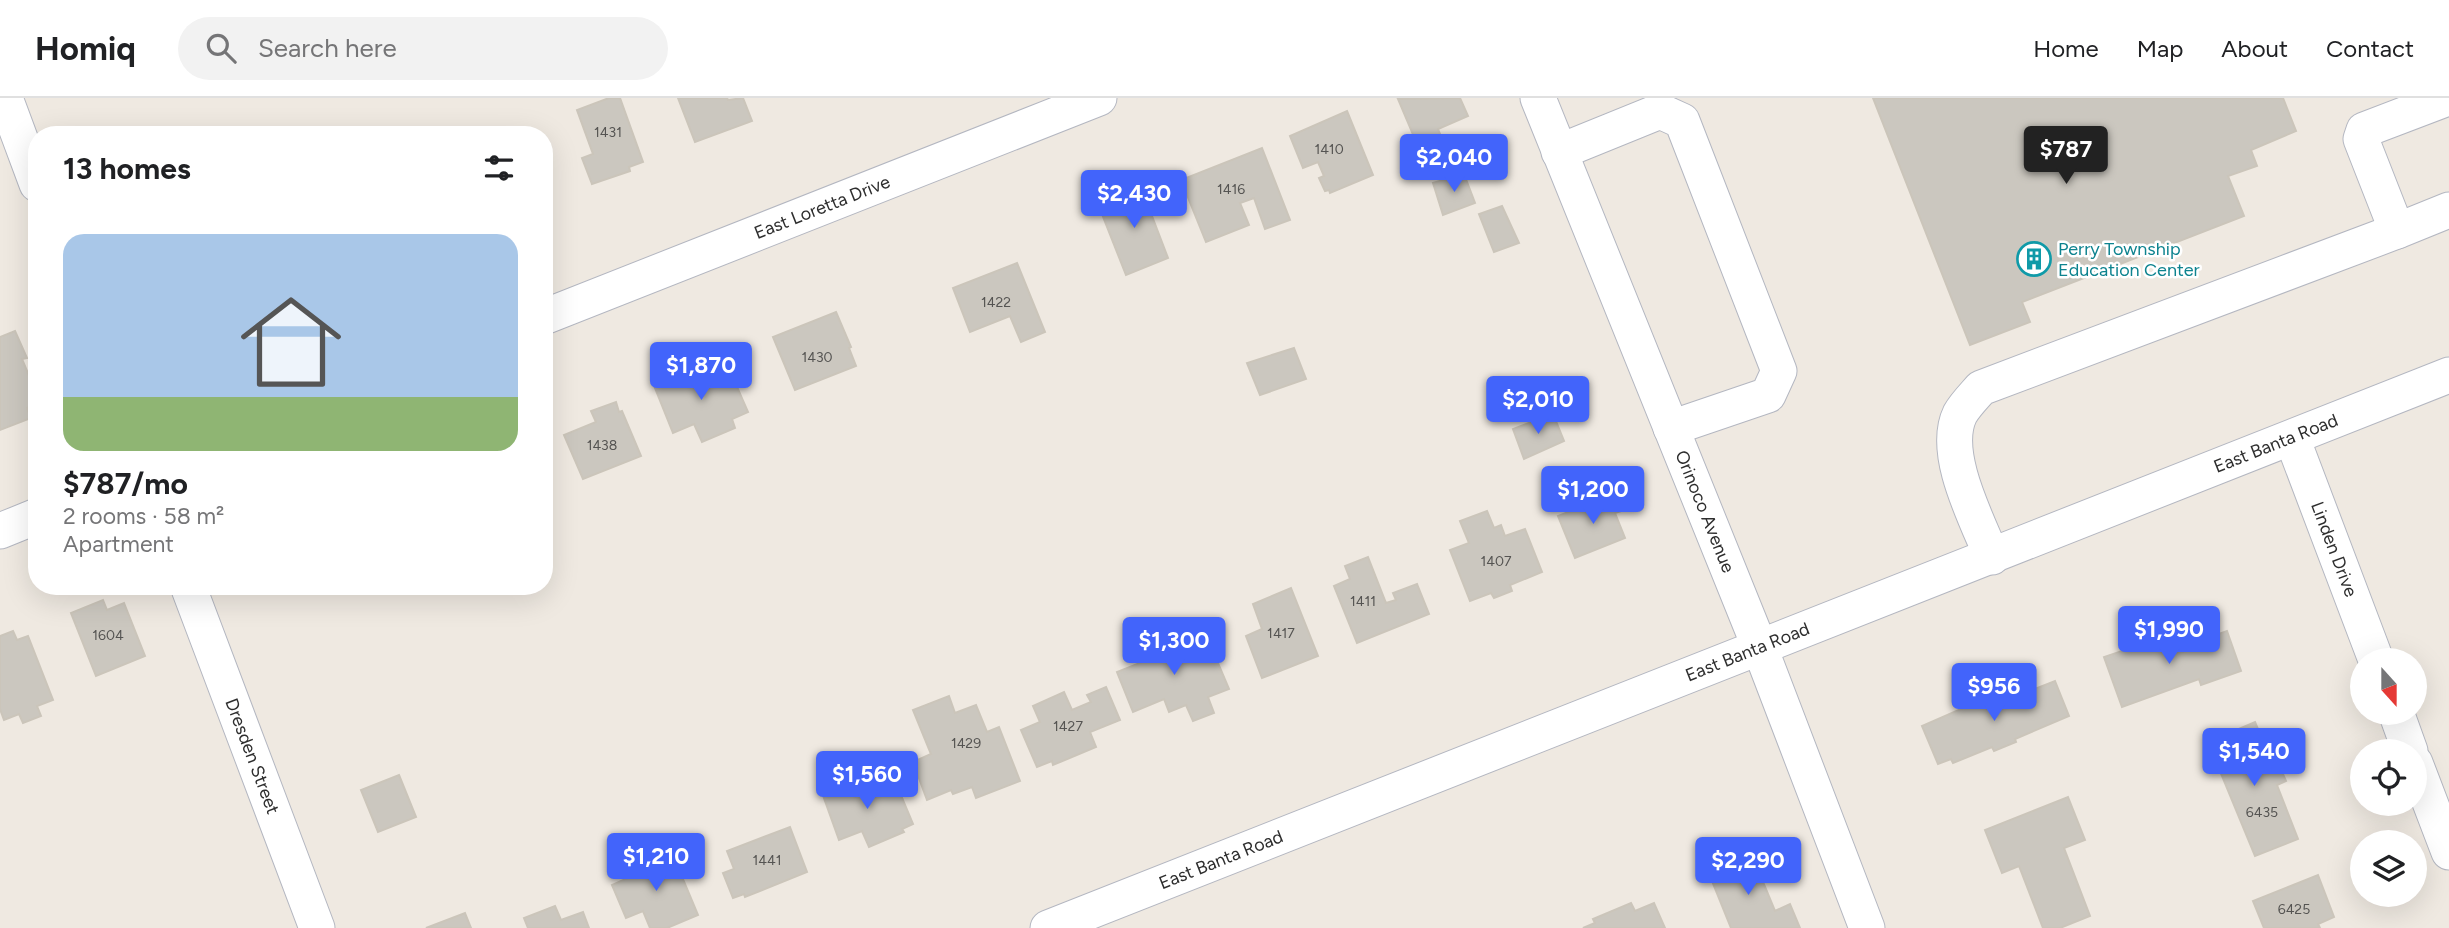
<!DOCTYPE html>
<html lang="en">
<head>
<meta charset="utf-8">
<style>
  :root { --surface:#fff; --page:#f2f2f2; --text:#202124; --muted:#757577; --line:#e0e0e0; --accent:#4264fb }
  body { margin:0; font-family:Figtree,sans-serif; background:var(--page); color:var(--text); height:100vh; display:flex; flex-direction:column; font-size:26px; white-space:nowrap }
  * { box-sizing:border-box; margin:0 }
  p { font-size:23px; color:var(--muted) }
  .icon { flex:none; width:38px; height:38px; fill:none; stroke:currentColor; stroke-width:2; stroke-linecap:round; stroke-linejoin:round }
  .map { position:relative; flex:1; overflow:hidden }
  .side { position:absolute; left:28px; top:28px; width:525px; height:469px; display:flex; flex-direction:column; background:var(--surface); border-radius:28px; box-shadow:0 7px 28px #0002 }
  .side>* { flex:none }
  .needle { width:46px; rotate:159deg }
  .controls { position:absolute; left:2350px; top:550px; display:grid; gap:14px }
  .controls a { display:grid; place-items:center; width:77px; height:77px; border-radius:50%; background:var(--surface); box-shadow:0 7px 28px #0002; font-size:35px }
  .price { position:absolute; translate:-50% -60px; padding:0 16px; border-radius:7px; background:var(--accent); color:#fff; font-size:23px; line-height:46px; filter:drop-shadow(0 2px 4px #0008) }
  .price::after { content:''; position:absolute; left:50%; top:42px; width:21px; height:16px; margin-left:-10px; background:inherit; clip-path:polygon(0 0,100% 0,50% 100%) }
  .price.active { background:#222; color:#fff }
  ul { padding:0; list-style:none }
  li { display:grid; align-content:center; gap:14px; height:371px; padding:0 35px }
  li+li { border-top:2px solid var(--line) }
  li span { display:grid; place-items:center; height:217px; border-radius:21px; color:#555 }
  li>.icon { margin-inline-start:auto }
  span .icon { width:126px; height:126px; fill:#fffc; stroke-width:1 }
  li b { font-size:30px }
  h2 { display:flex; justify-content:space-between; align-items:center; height:84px; padding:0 35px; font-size:30px }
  header { display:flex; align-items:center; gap:42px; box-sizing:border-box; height:98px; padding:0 35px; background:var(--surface); border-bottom:2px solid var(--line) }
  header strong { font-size:33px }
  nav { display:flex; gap:38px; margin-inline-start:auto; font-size:24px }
  .search { width:490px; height:63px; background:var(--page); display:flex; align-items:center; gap:18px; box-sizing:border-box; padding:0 24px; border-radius:38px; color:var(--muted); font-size:26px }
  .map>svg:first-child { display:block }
</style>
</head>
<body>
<header>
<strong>Homiq</strong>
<div class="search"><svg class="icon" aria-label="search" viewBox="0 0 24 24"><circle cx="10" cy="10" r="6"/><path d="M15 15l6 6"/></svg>Search here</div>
<nav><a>Home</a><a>Map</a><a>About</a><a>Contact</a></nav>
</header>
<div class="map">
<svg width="2449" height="830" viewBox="0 0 2449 830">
  <rect width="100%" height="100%" fill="#efe9e1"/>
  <g fill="#cbc7bf" stroke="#cbc5ba" stroke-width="2">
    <path d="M609,0h11l23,64 -14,5 1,4 -38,13 -10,-26 11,-4 -16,-44z"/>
    <path d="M678,0h49l1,2 15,-2 9,23 -57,21z"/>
    <path d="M1460,0l8,18 -30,13 2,5 -23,10 -19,-45z"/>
    <path d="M1873,0h410l13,33 -45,19 6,16 -29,10 16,40 -222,86 8,20 -60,23z"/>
    <path d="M1347,13l26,64 -43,18 -1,-3 -4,1 -6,-13 5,-2 -6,-14 -15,6 -13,-32z"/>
    <path d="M1262,50l28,72 -25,9 -11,-31 -14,5 9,22 -43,17 -25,-62z"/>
    <path d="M1464,76l11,29 -32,12 -10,-32z"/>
    <path d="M1139,84l29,76 -42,17 -26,-66 18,-7 -4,-10z"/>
    <path d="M1502,108l17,37 -25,9 -15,-38z"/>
    <path d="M1017,165l28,69 -24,10 -11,-26 -40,16 -17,-44z"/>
    <path d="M836,214l15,35 -2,1 7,18 -61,24 -22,-53z"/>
    <path d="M15,233l12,27 -5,1 15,36v9l-10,4 4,10 -31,12v-93z"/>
    <path d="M1294,250l12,31 -46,16 -13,-32z"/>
    <path d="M716,266l8,20 10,-4 14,32 -16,7 3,9 -33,14 -8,-18 -21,9 -20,-50 39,-16 2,6z"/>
    <path d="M616,304l3,10 3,-1 19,45 -58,23 -19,-44 32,-13 -5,-11z"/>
    <path d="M1553,316l11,27 -40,18 -11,-30z"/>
    <path d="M1609,398l2,3 5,-3 5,15 -6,2 10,25 -50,20 -17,-42z"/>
    <path d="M1487,413l7,17 7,-3 4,11 20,-7 17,43 -32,13 2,6 -18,7 -3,-5 -21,8 -20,-51 19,-7 -9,-22z"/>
    <path d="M1368,459l18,46 10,-3 -3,-7 24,-9 12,30 -72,29 -23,-57 16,-7 -5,-13z"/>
    <path d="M1291,490l27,68 -56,22 -16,-42 16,-7 -9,-25z"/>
    <path d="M103,502l4,10 17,-7 21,53 -49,20 -25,-63z"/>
    <path d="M13,533l4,9 11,-4 25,64 -16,6 4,10 -18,7 -4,-9 -15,6 -4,-11v-73z"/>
    <path d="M2227,533l14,40 -40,14 -2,-6 -77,28 -18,-50 36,-12 -1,-3 15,-6 1,3 21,-7 7,20 7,-2 -2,-5z"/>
    <path d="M1186,536l7,18 17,-8 19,45 -21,8 6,16 -21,8 -7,-16 -17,7 -5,-13 -31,13 -16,-40 28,-11 -5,-14 5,-9 7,-3 6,3 3,6z"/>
    <path d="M2055,583l14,35 -54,23 1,3 -22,9 -2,-4 -39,16 -2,-4 -13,5 -16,-38 55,-24 2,3 26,-11 2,6z"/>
    <path d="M1106,589l14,33 -30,12 6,15 -43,18 -1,-4 -15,6 -16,-37 19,-8 -7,-16 31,-14 8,18 19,-8 -4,-7z"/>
    <path d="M949,598l6,17 21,-8 11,27 12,-5 21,54 -44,17 -4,-11 -19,7 -2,-4 -24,10 -14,-38 18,-8 -18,-44z"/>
    <path d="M2255,624l12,29 5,-2 14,32 -9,4 21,54 -43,17 -47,-114z"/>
    <path d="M399,677l17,42 -38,15 -17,-42z"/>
    <path d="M846,679l9,20 40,-16 18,43 -11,5 2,3 -35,15 -7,-16 -23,9 -19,-53z"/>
    <path d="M2068,699l17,43 -21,8 26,68 -30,12h-17l-24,-62 -17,7 -17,-43z"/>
    <path d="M790,729l17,45 -62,25 -1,-3 -11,4 -10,-25 11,-4 -7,-18z"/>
    <path d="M654,752l7,16 14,-6 23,55 -31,13h-17l-7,-17 -17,7 -14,-33 25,-11 -6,-15z"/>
    <path d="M1751,755l24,58 15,-7 10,24h-69l-23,-57z"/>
    <path d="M2318,777l16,42 -16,7 2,4h-56l-11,-27z"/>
    <path d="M1631,805l4,8 19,-8 11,25h-82l12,-5 -2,-4z"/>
    <path d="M555,808l6,14 22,-8 6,16h-61l-4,-10z"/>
    <path d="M465,815l6,15h-45z"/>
  </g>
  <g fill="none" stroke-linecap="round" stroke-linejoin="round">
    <g stroke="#b4b7c1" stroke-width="37">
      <g id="minor">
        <path d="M5,0l32,86"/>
        <path id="s1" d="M1538,0l222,550 107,280"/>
        <path d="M1559,54l101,-41 22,10 97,250 -11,24 -97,33"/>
        <path d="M2397,133l52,-21"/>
        <path id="s2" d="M544,219l555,-219"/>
        <path id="s3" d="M2292,340l84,222"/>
        <path d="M0,433l37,-15"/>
        <path d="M1992,459c-15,-37 -51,-104 -32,-143 5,-9 14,-18 21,-26l416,-157 -36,-92 3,-9 84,-32"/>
        <path id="s4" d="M188,488l129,342"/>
        <path d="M2396,614l14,39"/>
        <path d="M2415,665l34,89"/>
        <path id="s5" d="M1048,830l1401,-553"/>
      </g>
    </g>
    <use href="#minor" stroke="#fff" stroke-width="35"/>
  </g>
  <defs>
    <g id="building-ring" transform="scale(1.75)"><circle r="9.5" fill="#fff" stroke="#0f9aa8" stroke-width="1.5"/><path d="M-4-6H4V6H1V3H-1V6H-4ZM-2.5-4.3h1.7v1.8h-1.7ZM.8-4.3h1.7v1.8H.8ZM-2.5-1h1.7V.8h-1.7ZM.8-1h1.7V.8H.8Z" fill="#0f9aa8"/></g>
  </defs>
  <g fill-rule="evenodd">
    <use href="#building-ring" x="2034" y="161"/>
  </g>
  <g text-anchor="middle" stroke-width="5" stroke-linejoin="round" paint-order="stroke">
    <g font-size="14" fill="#555452">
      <text x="608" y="39">1431</text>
      <text x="1329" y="56">1410</text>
      <text x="1231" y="96">1416</text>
      <text x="996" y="209">1422</text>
      <text x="817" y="264">1430</text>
      <text x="602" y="352">1438</text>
      <text x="1496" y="468">1407</text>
      <text x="1363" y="508">1411</text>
      <text x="1281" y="540">1417</text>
      <text x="108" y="542">1604</text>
      <text x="1068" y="633">1427</text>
      <text x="966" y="650">1429</text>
      <text x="2262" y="719">6435</text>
      <text x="767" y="767">1441</text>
      <text x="2294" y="816">6425</text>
    </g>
    <g font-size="18" fill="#2e2e2e" stroke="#fff">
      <text dy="6" stroke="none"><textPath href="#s2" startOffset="299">East Loretta Drive</textPath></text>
      <text dy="6" stroke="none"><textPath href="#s5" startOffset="1320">East Banta Road</textPath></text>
      <text dy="6" stroke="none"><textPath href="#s1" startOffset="446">Orinoco Avenue</textPath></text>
      <text dy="6" stroke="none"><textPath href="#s3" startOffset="119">Linden Drive</textPath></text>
      <text dy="6" stroke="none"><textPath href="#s5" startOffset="752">East Banta Road</textPath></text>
      <text dy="6" stroke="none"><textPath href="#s4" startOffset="182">Dresden Street</textPath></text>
      <text dy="6" stroke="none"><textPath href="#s5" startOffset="186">East Banta Road</textPath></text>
    </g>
    <g font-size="18" fill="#0d838f" stroke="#fff" text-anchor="start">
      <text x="2058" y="157">Perry Township<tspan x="2058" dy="21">Education Center</tspan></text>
    </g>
  </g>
</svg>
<div class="controls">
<a><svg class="needle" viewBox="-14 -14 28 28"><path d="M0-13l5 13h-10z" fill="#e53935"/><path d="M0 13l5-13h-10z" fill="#757577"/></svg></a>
<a><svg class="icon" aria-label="locate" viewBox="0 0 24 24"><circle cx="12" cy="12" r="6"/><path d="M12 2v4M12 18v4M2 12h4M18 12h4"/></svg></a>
<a><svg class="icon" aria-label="layers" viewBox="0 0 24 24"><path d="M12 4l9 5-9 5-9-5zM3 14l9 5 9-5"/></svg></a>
</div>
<b class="price active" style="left:2066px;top:88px">$787</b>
<b class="price" style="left:1454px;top:96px">$2,040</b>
<b class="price" style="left:1134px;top:132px">$2,430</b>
<b class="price" style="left:701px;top:304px">$1,870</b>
<b class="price" style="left:1538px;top:338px">$2,010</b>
<b class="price" style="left:1593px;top:428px">$1,200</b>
<b class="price" style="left:2169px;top:568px">$1,990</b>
<b class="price" style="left:1174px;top:579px">$1,300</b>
<b class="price" style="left:1994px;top:625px">$956</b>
<b class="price" style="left:2254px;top:690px">$1,540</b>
<b class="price" style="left:867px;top:713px">$1,560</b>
<b class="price" style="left:656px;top:795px">$1,210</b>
<b class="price" style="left:1748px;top:799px">$2,290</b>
<section class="side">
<h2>13 homes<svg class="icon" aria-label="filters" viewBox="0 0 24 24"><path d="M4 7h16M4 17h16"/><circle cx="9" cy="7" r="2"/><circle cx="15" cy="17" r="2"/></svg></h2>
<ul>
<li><span style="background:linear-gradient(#a9c7e8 75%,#8fb573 0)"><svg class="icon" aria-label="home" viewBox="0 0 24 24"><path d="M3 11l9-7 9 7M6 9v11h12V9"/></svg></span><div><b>$787/mo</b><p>2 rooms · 58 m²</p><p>Apartment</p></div></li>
</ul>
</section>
</div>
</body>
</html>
